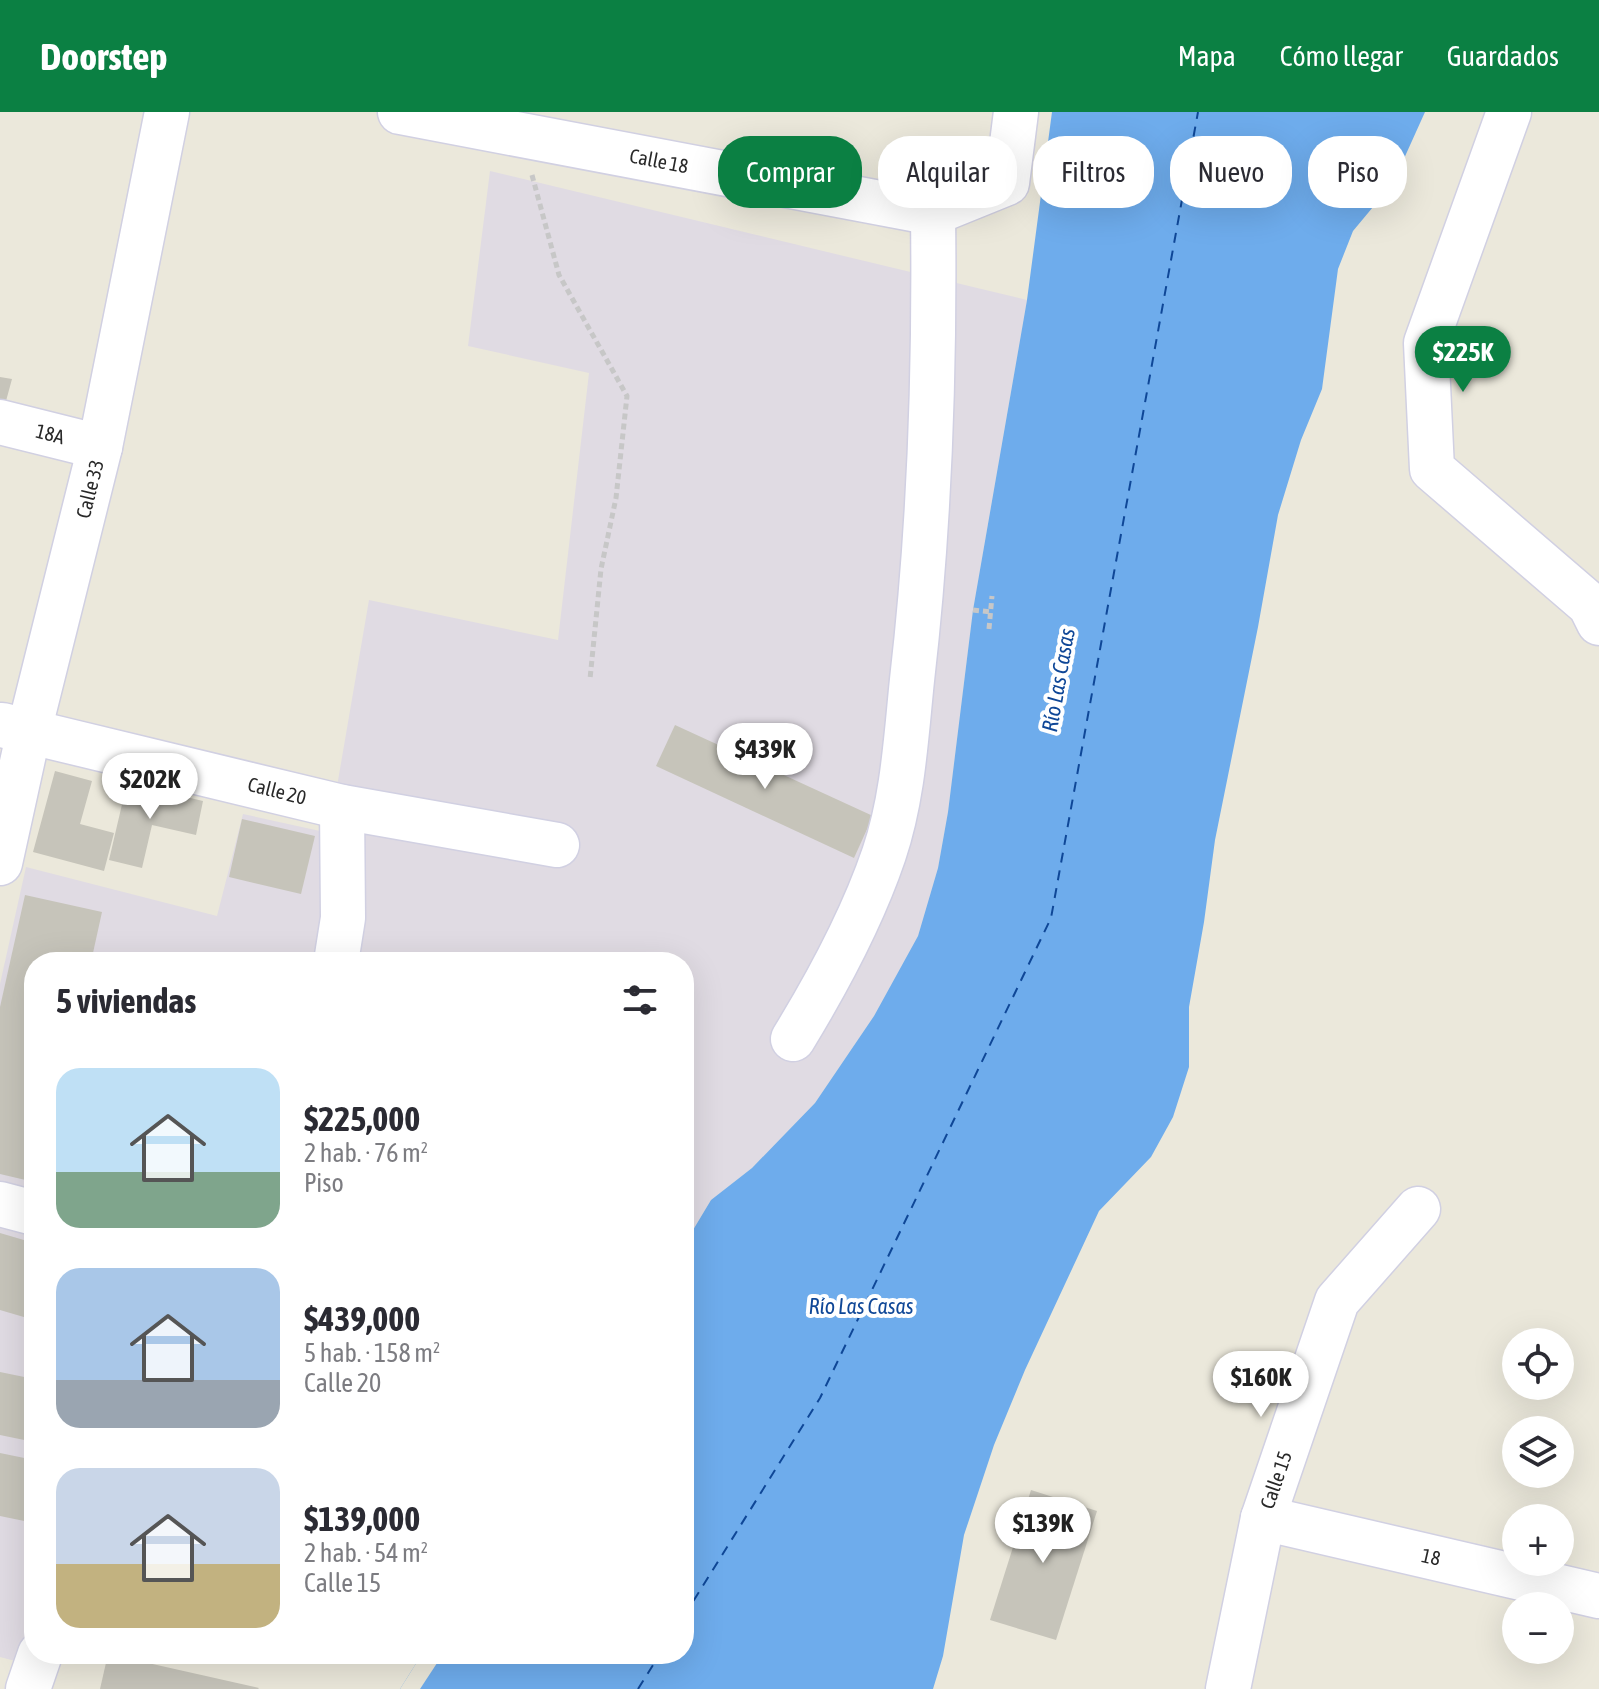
<!DOCTYPE html>
<html lang="es">
<head>
<meta charset="utf-8">
<style>
  :root { --surface:#fff; --page:#f2f2f3; --text:#2b2b33; --muted:#7c7c81; --accent:#0b8043 }
  body { margin:0; font-family:"Asap Condensed",sans-serif; background:var(--page); color:var(--text); height:100vh; display:flex; flex-direction:column; font-size:30px; white-space:nowrap }
  * { box-sizing:border-box; margin:0 }
  p { font-size:26px; color:var(--muted) }
  .icon { flex:none; width:44px; height:44px; fill:none; stroke:currentColor; stroke-width:2; stroke-linecap:round; stroke-linejoin:round }
  .map { position:relative; flex:1; overflow:hidden }
  .sheet { position:absolute; left:24px; top:840px; width:670px; height:712px; display:flex; flex-direction:column; background:var(--surface); border-radius:32px; box-shadow:0 8px 32px #0002 }
  .sheet>* { flex:none }
  .top-card { position:absolute; left:718px; top:24px; width:760px; height:72px; display:flex; gap:16px }
  .tools { position:absolute; left:1502px; top:1216px; display:grid; gap:16px }
  .tools a { display:grid; place-items:center; width:72px; height:72px; border-radius:50%; background:var(--surface); box-shadow:0 8px 32px #0002; font-size:40px }
  .price { position:absolute; translate:-50% -68px; padding:0 18px; border-radius:28px; background:#fff; color:#222; font-size:26px; line-height:52px; filter:drop-shadow(0 2px 4px #0008) }
  .price::after { content:''; position:absolute; left:50%; top:48px; width:24px; height:18px; margin-left:-12px; background:inherit; clip-path:polygon(0 0,100% 0,50% 100%) }
  .price.current { background:var(--accent); color:#fff }
  ul { padding:0; list-style:none }
  li { display:flex; align-items:center; gap:24px; height:200px; padding:0 32px }
  li span { display:grid; place-items:center; flex:none; width:224px; height:160px; border-radius:24px; color:#555 }
  li>.icon { margin-inline-start:auto }
  span .icon { width:96px; height:96px; fill:#fffc; stroke-width:1 }
  li b { font-size:34px }
  h2 { display:flex; justify-content:space-between; align-items:center; height:96px; padding:0 32px; font-size:34px }
  .pill { padding:0 28px; border-radius:32px; background:var(--surface); box-shadow:0 8px 32px #0002; font-size:28px; line-height:72px }
  .pill.current { background:var(--accent); color:#fff }
  header { display:flex; align-items:center; gap:48px; box-sizing:border-box; height:112px; padding:0 40px; background:var(--accent); color:#fff }
  header strong { font-size:38px }
  nav { display:flex; gap:44px; margin-inline-start:auto; font-size:28px }
  .map>svg:first-child { display:block }
</style>
</head>
<body>
<header>
<strong>Doorstep</strong>
<nav><a>Mapa</a><a>Cómo llegar</a><a>Guardados</a></nav>
</header>
<div class="map">
<svg width="1599" height="1577" viewBox="0 0 1599 1577">
  <rect width="100%" height="100%" fill="#ebe8db"/>
  <path fill="#e0dbe3" d="M490,59l537,129 -54,310 -25,202 -10,56 -20,68 -44,80 -59,87 -63,65 -41,32 -27,45v-283h-650v663l-15,37 -19,-5v-673l26,-117 191,49 26,-102 86,19 40,-233 189,40 31,-267 -121,-27z"/>
  <path fill="#6eacec" d="M1052,0h373l-32,71 -40,48 -15,38 -16,120 -21,51 -23,75 -20,112 -43,213 -11,82 -15,85v60l-16,50 -22,40 -52,54 -74,159 -31,75 -30,90 -21,121 -10,33h-533l22,-35h262v-409l27,-45 41,-32 63,-65 59,-87 44,-80 20,-68 10,-56 25,-202 54,-310z"/>
  <path fill="#ebe8db" d="M422,1542h21l-23,35h-20z"/>
  <g fill="none" stroke-linecap="round" stroke-linejoin="round">
    <g stroke="#0f4797" stroke-width="2" stroke-dasharray="10 8" stroke-linecap="butt">
      <path d="M684,1504l136,-218 231,-480 147,-806"/>
      <path d="M638,1577l22,-35"/>
    </g>
  </g>
  <g fill="#c6c4ba">
    <path d="M0,265l12,2 -9,33 -3,-1z"/>
    <path d="M675,613l198,91 -19,42 -198,-92z"/>
    <path d="M55,659l37,10 -12,43 34,9 -10,38 -71,-19z"/>
    <path d="M127,671l76,18 -7,34 -44,-10 -10,43 -33,-8z"/>
    <path d="M242,707l73,17 -14,58 -72,-17z"/>
    <path d="M25,783l77,17 -11,50h-57v220l-34,-8v-167z"/>
    <path d="M0,1121l34,10v77l-34,-10z"/>
    <path d="M0,1260l34,7v63l-34,-7z"/>
    <path d="M0,1341l34,7v63l-34,-7z"/>
    <path d="M1031,1378l66,21 -41,129 -66,-20z"/>
    <path d="M108,1542l151,34 -1,1h-158z"/>
  </g>
  <g fill="none" stroke-linecap="round" stroke-linejoin="round">
    <g stroke="#d1d0e2" stroke-width="47">
      <g id="minor">
        <path d="M400,0l533,101 74,-30 9,-71"/>
        <path d="M1509,0l-83,231 6,126 158,136 9,18"/>
        <path d="M0,310l100,25"/>
        <path d="M2,613l340,82 215,38"/>
        <path d="M0,751l29,-132 71,-284 67,-335"/>
        <path d="M336,850l7,-44 -1,-111"/>
        <path d="M793,927c36,-59 69,-120 91,-185 19,-56 22,-116 28,-174 18,-155 23,-311 21,-467"/>
        <path d="M0,1092l34,9"/>
        <path d="M1263,1406l336,78"/>
        <path d="M28,1577l12,-35"/>
        <path d="M1228,1577l35,-171 74,-217 81,-92"/>
      </g>
    </g>
    <g stroke="#c7c7c7" stroke-width="5" stroke-dasharray="6 4" stroke-linecap="butt">
      <path d="M532,63l27,100 68,121 -11,102 -15,71 -11,110"/>
      <path d="M973,498l18,2"/>
      <path d="M989,517l3,-33"/>
    </g>
    <use href="#minor" stroke="#fff" stroke-width="44"/>
  </g>
  <g text-anchor="middle" stroke-width="8" stroke-linejoin="round" paint-order="stroke">
    <g font-size="20" fill="#292929" stroke="#fff">
      <text transform="translate(659 49) rotate(11)" y="7">Calle 18</text>
      <text transform="translate(50 322) rotate(14)" y="7">18A</text>
      <text transform="translate(90 377) rotate(-76)" y="7">Calle 33</text>
      <text transform="translate(277 679) rotate(14)" y="7">Calle 20</text>
      <text transform="translate(1276 1368) rotate(-71)" y="7">Calle 15</text>
      <text transform="translate(1431 1445) rotate(13)" y="7">18</text>
    </g>
    <g font-size="22" font-style="italic" fill="#0f4797" stroke="#fff">
      <text transform="translate(1058 568) rotate(-80)" y="8">Río Las Casas</text>
      <text x="861" y="1202">Río Las Casas</text>
    </g>
  </g>
</svg>
<div class="tools">
<a><svg class="icon" aria-label="locate" viewBox="0 0 24 24"><circle cx="12" cy="12" r="6"/><path d="M12 2v4M12 18v4M2 12h4M18 12h4"/></svg></a>
<a><svg class="icon" aria-label="layers" viewBox="0 0 24 24"><path d="M12 4l9 5-9 5-9-5zM3 14l9 5 9-5"/></svg></a>
<a>+</a>
<a>−</a>
</div>
<b class="price current" style="left:1463px;top:282px">$225K</b>
<b class="price" style="left:765px;top:679px">$439K</b>
<b class="price" style="left:150px;top:709px">$202K</b>
<b class="price" style="left:1261px;top:1307px">$160K</b>
<b class="price" style="left:1043px;top:1453px">$139K</b>
<div class="top-card">
<a class="pill current">Comprar</a>
<a class="pill">Alquilar</a>
<a class="pill">Filtros</a>
<a class="pill">Nuevo</a>
<a class="pill">Piso</a>
</div>
<section class="sheet">
<h2>5 viviendas<svg class="icon" aria-label="filters" viewBox="0 0 24 24"><path d="M4 7h16M4 17h16"/><circle cx="9" cy="7" r="2"/><circle cx="15" cy="17" r="2"/></svg></h2>
<ul>
<li><span style="background:linear-gradient(#bfe0f5 65%,#7fa58c 0)"><svg class="icon" aria-label="home" viewBox="0 0 24 24"><path d="M3 11l9-7 9 7M6 9v11h12V9"/></svg></span><div><b>$225,000</b><p>2 hab. · 76 m²</p><p>Piso</p></div></li>
<li><span style="background:linear-gradient(#a9c7e8 70%,#9aa5b1 0)"><svg class="icon" aria-label="home" viewBox="0 0 24 24"><path d="M3 11l9-7 9 7M6 9v11h12V9"/></svg></span><div><b>$439,000</b><p>5 hab. · 158 m²</p><p>Calle 20</p></div></li>
<li><span style="background:linear-gradient(#c9d6e8 60%,#c2b280 0)"><svg class="icon" aria-label="home" viewBox="0 0 24 24"><path d="M3 11l9-7 9 7M6 9v11h12V9"/></svg></span><div><b>$139,000</b><p>2 hab. · 54 m²</p><p>Calle 15</p></div></li>
</ul>
</section>
</div>
</body>
</html>
